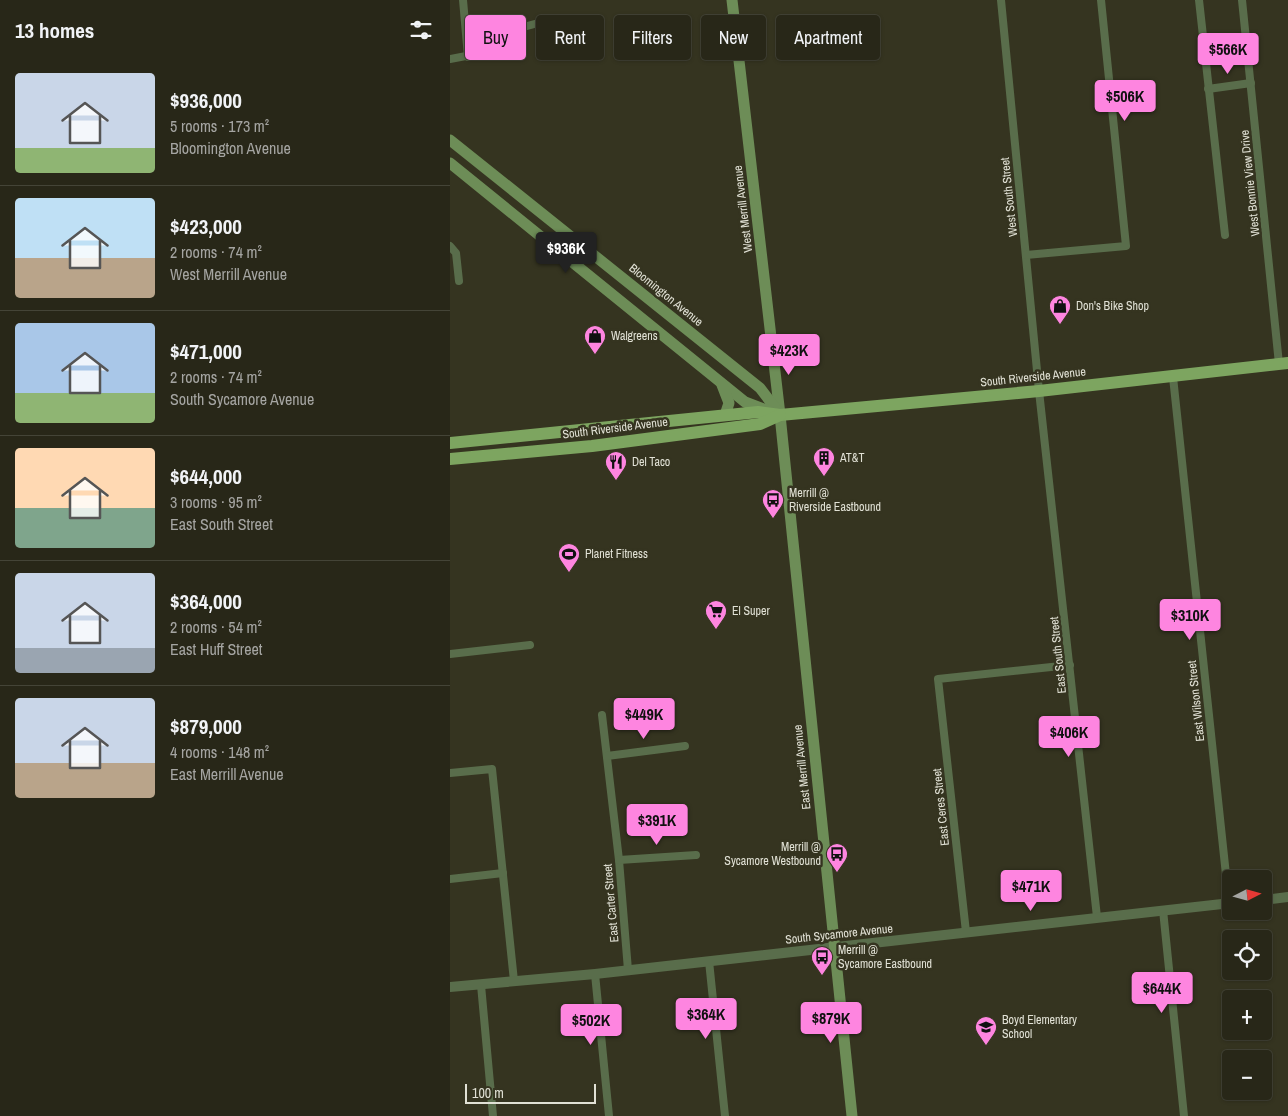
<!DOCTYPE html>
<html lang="en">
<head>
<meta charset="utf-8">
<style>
  :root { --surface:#282718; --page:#302f21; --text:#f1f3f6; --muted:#a5a5a2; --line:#444437; --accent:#fe85e0 }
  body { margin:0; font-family:"Archivo Narrow",sans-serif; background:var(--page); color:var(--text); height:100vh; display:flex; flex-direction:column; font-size:19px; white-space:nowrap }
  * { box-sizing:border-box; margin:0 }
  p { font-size:16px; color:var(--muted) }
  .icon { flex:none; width:28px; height:28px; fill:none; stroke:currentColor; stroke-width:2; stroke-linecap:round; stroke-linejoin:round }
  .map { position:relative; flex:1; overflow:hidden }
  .panel { display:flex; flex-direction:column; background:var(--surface); width:450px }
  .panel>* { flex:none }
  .guide { position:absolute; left:15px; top:15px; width:475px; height:45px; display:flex; gap:10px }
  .needle { width:32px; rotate:84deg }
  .controls { position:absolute; left:772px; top:870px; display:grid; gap:10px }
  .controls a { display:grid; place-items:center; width:50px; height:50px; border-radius:5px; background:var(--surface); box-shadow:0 1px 4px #0004,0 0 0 1px var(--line); font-size:25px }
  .scale { position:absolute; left:15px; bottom:12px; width:131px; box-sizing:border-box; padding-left:5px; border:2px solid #e1e1d5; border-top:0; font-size:14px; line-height:18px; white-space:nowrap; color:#e1e1d5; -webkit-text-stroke:4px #353420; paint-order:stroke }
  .price { position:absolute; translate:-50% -42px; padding:0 11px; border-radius:5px; background:var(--accent); color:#111; font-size:16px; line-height:32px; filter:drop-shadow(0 1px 2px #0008) }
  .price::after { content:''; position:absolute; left:50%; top:30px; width:15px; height:11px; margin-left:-8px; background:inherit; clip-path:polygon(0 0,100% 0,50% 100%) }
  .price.current { background:#222; color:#fff }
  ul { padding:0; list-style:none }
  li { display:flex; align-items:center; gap:15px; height:125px; padding:0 15px }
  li+li { border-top:1px solid var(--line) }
  li span { display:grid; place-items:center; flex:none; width:140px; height:100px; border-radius:5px; color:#555 }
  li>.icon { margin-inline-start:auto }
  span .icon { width:60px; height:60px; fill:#fffc; stroke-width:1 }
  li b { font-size:21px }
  h2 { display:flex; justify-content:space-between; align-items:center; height:60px; padding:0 15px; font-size:21px }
  .chip { padding:0 18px; border-radius:5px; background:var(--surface); box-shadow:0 1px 4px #0004,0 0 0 1px var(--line); font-size:18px; line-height:45px }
  .chip.current { background:var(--accent); color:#111 }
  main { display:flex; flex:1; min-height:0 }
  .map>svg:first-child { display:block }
</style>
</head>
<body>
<main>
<section class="panel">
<h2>13 homes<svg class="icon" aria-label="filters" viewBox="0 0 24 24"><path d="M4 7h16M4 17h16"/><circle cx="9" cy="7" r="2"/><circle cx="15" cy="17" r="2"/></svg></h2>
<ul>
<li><span style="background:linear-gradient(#c9d6e8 75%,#8fb573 0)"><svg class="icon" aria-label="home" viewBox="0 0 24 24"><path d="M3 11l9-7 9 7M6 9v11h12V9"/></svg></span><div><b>$936,000</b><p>5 rooms · 173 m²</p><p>Bloomington Avenue</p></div></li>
<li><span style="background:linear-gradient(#bfe0f5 60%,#b9a48a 0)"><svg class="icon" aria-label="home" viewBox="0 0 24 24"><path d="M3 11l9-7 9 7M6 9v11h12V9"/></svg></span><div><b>$423,000</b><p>2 rooms · 74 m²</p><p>West Merrill Avenue</p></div></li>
<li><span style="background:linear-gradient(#a9c7e8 70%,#8fb573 0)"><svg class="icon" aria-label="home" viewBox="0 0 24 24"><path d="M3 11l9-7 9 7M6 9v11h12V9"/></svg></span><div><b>$471,000</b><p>2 rooms · 74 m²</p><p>South Sycamore Avenue</p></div></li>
<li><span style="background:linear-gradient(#ffd9b3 60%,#7fa58c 0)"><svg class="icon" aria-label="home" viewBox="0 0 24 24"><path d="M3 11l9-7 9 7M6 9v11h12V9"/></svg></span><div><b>$644,000</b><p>3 rooms · 95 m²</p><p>East South Street</p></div></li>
<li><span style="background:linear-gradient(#c9d6e8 75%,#9aa5b1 0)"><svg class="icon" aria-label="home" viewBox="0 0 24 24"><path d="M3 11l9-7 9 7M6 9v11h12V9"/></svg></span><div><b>$364,000</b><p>2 rooms · 54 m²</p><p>East Huff Street</p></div></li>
<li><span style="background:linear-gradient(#c9d6e8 65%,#b9a48a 0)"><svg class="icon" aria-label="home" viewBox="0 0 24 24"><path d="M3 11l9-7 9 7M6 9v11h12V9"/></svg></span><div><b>$879,000</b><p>4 rooms · 148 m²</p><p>East Merrill Avenue</p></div></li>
</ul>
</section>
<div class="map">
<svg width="838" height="1116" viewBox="0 0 838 1116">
  <rect width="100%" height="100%" fill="#353420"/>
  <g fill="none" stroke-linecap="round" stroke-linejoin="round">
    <g stroke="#596d4b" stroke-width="8">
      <path d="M13,0l5,57"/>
      <path d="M551,0l38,391 58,526"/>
      <path d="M749,0l26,235"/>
      <path d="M792,0l37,364"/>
      <path d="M0,59l42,-8 24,-22 26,-7"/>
      <path d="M758,89l43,-6"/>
      <path d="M0,246l6,7 3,28"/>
      <path d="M576,255l100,-9 -25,-246"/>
      <path d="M723,377l56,526"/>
      <path d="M0,654l80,-9"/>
      <path d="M152,715l17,145 9,110"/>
      <path d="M157,756l78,-10"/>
      <path d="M0,773l42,-4 22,212"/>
      <path d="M169,860l77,-5"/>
      <path d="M0,879l53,-6"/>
      <path d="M713,910l21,206"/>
      <path d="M516,932l-28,-253 132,-14"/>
      <path d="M259,961l16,155"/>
      <path d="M145,974l14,142"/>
      <path d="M31,985l12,131"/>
    </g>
    <g stroke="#596d4b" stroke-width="10">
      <path d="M814,900l24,-3"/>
      <path d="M0,987l145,-13 636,-71"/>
    </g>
    <g stroke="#6d8d57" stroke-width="11">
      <path d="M282,0l48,415 72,701"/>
      <path d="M0,140l310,248 19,25"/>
      <path d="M0,163l295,239 24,9"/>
      <path d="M272,385l7,18 -4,12"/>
    </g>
    <g stroke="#7da560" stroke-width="12">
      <path d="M0,443l308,-31 22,3 259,-24 249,-28"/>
      <path d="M0,459l142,-13 168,-22 20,-9"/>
    </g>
  </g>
  <defs>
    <g id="shop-pin" transform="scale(1.125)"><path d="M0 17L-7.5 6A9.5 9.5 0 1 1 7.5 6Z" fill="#fe85e0" stroke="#353420"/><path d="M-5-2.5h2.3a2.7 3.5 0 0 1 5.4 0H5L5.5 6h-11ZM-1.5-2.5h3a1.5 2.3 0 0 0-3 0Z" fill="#111"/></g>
    <g id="building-pin" transform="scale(1.125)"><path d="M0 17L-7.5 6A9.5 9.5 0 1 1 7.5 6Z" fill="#fe85e0" stroke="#353420"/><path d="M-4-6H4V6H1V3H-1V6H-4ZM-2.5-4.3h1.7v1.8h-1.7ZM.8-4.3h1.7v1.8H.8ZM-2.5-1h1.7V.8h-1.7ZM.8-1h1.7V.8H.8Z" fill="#111"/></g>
    <g id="restaurant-pin" transform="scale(1.125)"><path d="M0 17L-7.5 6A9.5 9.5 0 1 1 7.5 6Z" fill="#fe85e0" stroke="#353420"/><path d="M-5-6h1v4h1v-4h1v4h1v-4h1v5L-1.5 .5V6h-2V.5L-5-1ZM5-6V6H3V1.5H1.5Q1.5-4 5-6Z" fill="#111"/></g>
    <g id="bus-pin" transform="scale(1.125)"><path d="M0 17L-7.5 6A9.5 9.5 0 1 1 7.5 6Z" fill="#fe85e0" stroke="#353420"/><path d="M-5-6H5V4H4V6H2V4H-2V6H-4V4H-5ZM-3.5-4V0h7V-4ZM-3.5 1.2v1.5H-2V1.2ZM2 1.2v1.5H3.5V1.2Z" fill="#111"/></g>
    <g id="stadium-pin" transform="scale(1.125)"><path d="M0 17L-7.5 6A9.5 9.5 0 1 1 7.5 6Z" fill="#fe85e0" stroke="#353420"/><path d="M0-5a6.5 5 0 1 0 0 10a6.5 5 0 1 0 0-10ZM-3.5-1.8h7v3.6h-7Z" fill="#111"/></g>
    <g id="supermarket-pin" transform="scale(1.125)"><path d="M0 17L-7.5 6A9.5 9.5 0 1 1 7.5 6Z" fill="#fe85e0" stroke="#353420"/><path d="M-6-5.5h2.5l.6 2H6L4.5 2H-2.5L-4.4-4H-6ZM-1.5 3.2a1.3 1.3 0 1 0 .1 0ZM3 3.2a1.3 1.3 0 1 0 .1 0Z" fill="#111"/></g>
    <g id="school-pin" transform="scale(1.125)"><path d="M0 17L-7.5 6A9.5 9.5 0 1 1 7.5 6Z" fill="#fe85e0" stroke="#353420"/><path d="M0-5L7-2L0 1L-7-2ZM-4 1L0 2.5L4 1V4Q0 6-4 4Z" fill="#111"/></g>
  </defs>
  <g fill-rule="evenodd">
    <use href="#shop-pin" x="610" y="306"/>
    <use href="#shop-pin" x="145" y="336"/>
    <use href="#building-pin" x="374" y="458"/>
    <use href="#restaurant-pin" x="166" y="462"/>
    <use href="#bus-pin" x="323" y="500"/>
    <use href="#stadium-pin" x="119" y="554"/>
    <use href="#supermarket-pin" x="266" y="611"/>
    <use href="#bus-pin" x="387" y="854"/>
    <use href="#bus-pin" x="372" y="957"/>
    <use href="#school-pin" x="536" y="1027"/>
  </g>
  <g text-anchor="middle" stroke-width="5" stroke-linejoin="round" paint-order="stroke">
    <g font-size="12" fill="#e1e1d5" stroke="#353420">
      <text transform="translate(800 183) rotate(-96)" y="4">West Bonnie View Drive</text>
      <text transform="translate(559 197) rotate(-96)" y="4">West South Street</text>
      <text transform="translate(293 209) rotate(-97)" y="4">West Merrill Avenue</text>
      <text transform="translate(216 295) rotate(39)" y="4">Bloomington Avenue</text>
      <text transform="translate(583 377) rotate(-6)" y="4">South Riverside Avenue</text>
      <text transform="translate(165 428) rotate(-7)" y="4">South Riverside Avenue</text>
      <text transform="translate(608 655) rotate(-96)" y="4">East South Street</text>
      <text transform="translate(746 701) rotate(-96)" y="4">East Wilson Street</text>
      <text transform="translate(352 767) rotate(-96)" y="4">East Merrill Avenue</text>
      <text transform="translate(491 807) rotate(-96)" y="4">East Ceres Street</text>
      <text transform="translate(161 903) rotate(-95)" y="4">East Carter Street</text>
      <text transform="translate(389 934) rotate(-6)" y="4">South Sycamore Avenue</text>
    </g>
    <g font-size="12" fill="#e1e1d5" stroke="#353420" text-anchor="start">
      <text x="626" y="310">Don's Bike Shop</text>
      <text x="161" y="340">Walgreens</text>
      <text x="390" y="462">AT&amp;T</text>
      <text x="182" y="466">Del Taco</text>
      <text x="339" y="497">Merrill @<tspan x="339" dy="14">Riverside Eastbound</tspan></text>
      <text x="135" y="558">Planet Fitness</text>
      <text x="282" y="615">El Super</text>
      <text x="371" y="851" text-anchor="end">Merrill @<tspan x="371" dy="14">Sycamore Westbound</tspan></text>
      <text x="388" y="954">Merrill @<tspan x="388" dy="14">Sycamore Eastbound</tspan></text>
      <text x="552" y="1024">Boyd Elementary<tspan x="552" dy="14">School</tspan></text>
    </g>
  </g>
</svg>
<div class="controls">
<a><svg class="needle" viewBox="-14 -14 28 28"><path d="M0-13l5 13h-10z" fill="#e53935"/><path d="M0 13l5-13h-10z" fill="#a5a5a2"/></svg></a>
<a><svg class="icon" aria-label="locate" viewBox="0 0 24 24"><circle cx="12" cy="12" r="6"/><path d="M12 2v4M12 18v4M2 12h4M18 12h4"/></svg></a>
<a>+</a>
<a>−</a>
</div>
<div class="scale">100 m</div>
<b class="price" style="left:778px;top:75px">$566K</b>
<b class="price" style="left:675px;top:122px">$506K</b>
<b class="price current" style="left:116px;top:274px">$936K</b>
<b class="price" style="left:339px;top:376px">$423K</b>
<b class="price" style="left:740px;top:641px">$310K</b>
<b class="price" style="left:194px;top:740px">$449K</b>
<b class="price" style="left:619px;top:758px">$406K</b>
<b class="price" style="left:207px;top:846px">$391K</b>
<b class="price" style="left:581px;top:912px">$471K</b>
<b class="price" style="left:712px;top:1014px">$644K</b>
<b class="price" style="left:256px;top:1040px">$364K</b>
<b class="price" style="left:381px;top:1044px">$879K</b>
<b class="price" style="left:141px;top:1046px">$502K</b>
<div class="guide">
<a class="chip current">Buy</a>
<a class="chip">Rent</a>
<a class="chip">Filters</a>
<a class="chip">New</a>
<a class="chip">Apartment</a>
</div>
</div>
</main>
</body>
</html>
